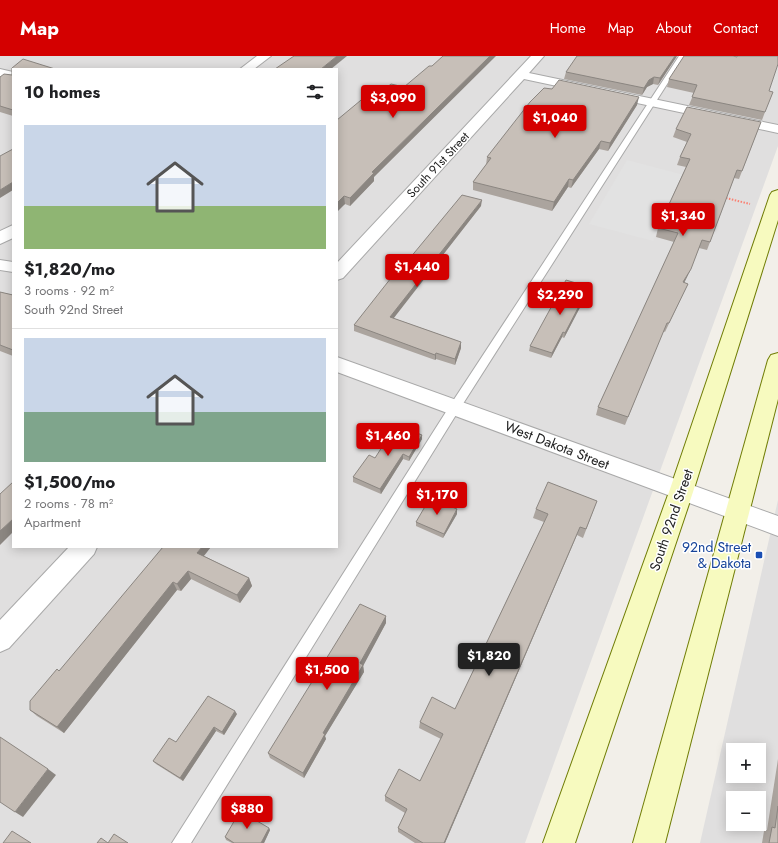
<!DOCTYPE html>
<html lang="en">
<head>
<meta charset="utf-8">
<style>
  :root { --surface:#fff; --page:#f6f6f6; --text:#202124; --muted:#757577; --line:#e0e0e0; --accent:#d40000 }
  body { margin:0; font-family:Jost,sans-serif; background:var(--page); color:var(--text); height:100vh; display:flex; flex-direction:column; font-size:15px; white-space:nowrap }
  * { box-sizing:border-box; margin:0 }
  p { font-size:13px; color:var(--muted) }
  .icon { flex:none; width:22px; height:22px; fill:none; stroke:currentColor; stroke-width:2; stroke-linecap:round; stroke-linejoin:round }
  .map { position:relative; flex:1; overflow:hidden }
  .panel { position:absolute; left:12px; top:12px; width:326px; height:480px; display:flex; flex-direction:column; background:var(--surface); border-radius:0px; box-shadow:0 2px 10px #0003 }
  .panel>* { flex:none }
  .controls { position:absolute; left:726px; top:687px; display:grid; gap:8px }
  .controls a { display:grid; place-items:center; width:40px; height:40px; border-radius:0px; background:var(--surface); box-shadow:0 2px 10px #0003; font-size:20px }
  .price { position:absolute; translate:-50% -34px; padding:0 9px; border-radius:4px; background:var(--accent); color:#fff; font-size:13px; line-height:26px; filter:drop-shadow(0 1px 2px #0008) }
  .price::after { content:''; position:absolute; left:50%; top:24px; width:12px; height:9px; margin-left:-6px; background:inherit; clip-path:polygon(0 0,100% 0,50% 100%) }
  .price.on { background:#222; color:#fff }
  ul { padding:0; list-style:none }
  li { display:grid; align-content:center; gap:8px; height:212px; padding:0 12px }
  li+li { border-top:1px solid var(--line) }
  li span { display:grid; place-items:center; height:124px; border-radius:0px; color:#555 }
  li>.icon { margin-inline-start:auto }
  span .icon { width:72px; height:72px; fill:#fffc; stroke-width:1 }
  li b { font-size:17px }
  h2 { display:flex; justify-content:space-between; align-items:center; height:48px; padding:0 12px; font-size:17px }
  header { display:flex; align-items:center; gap:24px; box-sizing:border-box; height:56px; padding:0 20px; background:var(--accent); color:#fff }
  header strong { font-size:19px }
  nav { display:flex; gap:22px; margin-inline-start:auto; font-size:14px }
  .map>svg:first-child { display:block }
</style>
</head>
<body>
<header>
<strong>Map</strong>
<nav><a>Home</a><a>Map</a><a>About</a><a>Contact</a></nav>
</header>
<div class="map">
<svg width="778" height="787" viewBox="0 0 778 787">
  <rect width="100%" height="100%" fill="#f2efe9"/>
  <g fill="#e0dfdf" fill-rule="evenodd">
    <path d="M0,0h778v90l-253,697h-525zM13,13h324v478h-324z"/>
    <path d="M778,444v343h-78zM733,694h26v26h-26zM733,742h26v26h-26z"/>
  </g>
  <path fill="#e2e2e2" d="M627,104l57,15 -31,66 -64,-17z"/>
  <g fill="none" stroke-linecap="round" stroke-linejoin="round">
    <g stroke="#a9a9a9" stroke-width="2">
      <path id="lane" d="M679,0h6l-226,354 -268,433h-19l279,-439z"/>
    </g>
    <g stroke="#a9a9a9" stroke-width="2">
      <g id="street">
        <path d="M257,0h14l-17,13h-14z"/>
        <path d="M531,0h13l-15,17 249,52v8l-254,-54 -181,199 -6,2v-17z"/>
        <path d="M0,13l13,3v8l-13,-3z"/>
        <path d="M13,169v13l-13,6v-13z"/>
        <path d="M0,204l13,2v10l-13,-2z"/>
        <path d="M337,301l441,159v20l-441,-164z"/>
        <path d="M69,491h28l-3,7 -85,94 -9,4v-32z"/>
      </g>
    </g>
    <g stroke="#707d05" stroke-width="2">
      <g id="secondary">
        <path d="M778,134v30l-85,272 -118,351h-32l126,-351 101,-297 2,-3z"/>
        <path d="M778,297v46l-113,444h-32l135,-483 3,-5z"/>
      </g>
    </g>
    <path stroke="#fa8072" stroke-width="2" stroke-dasharray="1.5 1.5" stroke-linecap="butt" d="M726,142l24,6"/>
    <use href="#lane" fill="#fff" fill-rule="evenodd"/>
    <use href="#street" fill="#fff" fill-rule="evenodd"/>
    <use href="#secondary" fill="#f7fabf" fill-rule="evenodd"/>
  </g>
  <g fill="#aba49e">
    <path d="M677,0l-19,29 -5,-1 -6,3 -5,8 -78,-16 2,-7z"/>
    <path d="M737,1l32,34 -4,21 -3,8 -73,-15 5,-12 -27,-6 2,-8z"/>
    <path d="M13,13v47l-13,-4v-35l12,-2z"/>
    <path d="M552,33l85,16 -29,46 -9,-2 -28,39 -3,-1 -16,24 -79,-21v-8l13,-17 1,-8z"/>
    <path d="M337,64l37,57v4l-24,25 -5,-2 -3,2z"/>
    <path d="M761,66l-22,57 -5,-1 -27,72 -8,-2 -12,29 -3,6 4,1 -4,8 -19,40 -2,-1 -38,94 -29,-10 2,-8 76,-165 -18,-5 2,-9 28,-61 -9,-2 3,-8 7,-15 -14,-5 3,-8z"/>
    <path d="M481,150l-88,112 68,24v6l-6,17 -19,-6 -1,1 -81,-29v-6l51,-61z"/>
    <path d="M589,231l-1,5 -24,46 -2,-1 -11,21 -22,-7 1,-5z"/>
    <path d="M0,236l13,3v61l-13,-5z"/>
    <path d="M422,379v4l-13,22 -6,-2 -22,35 -28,-12v-5l22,-19z"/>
    <path d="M597,445l-14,37 -6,-3 -132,308h-30l-17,-11v-4l7,-15 -20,-12v-5l35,-15 21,-42 -22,-11 1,-6 35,-13 89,-187 -11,-4 3,-9z"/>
    <path d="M457,458l-14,24 -27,-12v-4z"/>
    <path d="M204,500l45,22 3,8 -12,17 -49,-24 -10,12 -4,-1 -113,143 -27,-17 -7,-6 29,-39z"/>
    <path d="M386,560v7l-23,42 1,7 -39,64 1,3 -22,39 -34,-20 -2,-5z"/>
    <path d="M237,658l-13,21 -8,-4 -33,50 -27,-17 -3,-3 23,-19z"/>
    <path d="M778,703v84h-16l2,-12 3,-1z"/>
    <path d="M269,772l1,2 -6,13h-32l-6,-3 -1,-3z"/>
  </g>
  <g fill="#8b8681">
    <path d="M337,0h10l-16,13h-10z"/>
    <path d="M490,0h6l-122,121v4l-24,25v-8l22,-26z"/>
    <path d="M675,0h2l-19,29 2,-7z"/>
    <path d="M654,21l-1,7 -6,3 -5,8 2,-7 5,-8z"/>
    <path d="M639,41l-2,8 -29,46 2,-8z"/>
    <path d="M601,85l-2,8 -28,39 2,-8z"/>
    <path d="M569,123l-1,8 -16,24 2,-9z"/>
    <path d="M13,126v8l-13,8v-8z"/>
    <path d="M344,140l1,8 -8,8v-9z"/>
    <path d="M482,144l-1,6 -91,117v-6z"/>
    <path d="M691,213l-11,22 3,-9z"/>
    <path d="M589,231l-1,5 -24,46 1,-5z"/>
    <path d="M563,276l-1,5 -11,21 1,-5z"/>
    <path d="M461,286v6l-6,17v-6z"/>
    <path d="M436,297v6l-1,1v-5z"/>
    <path d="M422,379v4l-13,22v-4z"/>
    <path d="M403,398v5l-22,35 -1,-5z"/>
    <path d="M457,453v5l-14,24 1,-4z"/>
    <path d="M13,463v13l-13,13v-14z"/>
    <path d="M580,471l-135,316h-1z"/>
    <path d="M202,491h9l-11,14 -3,-8z"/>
    <path d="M188,515l3,8 -10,12 -4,-7z"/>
    <path d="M249,522l3,8 -12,17 -3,-8z"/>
    <path d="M173,526l4,8 -113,143 -7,-6z"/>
    <path d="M386,560v7l-25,47 -1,-7z"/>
    <path d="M363,609l1,7 -39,64 1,3 -22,39 -1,-5 20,-40z"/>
    <path d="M235,655l2,3 -13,21 -2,-3z"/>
    <path d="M214,671l2,4 -33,50 -3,-3z"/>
    <path d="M48,713l8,6 -33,42 -8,-5z"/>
    <path d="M269,772l1,2 -6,13h-3z"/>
  </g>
  <g fill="#c7bfb8" stroke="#8b8681">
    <path d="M294,0h43l-16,13h-46z"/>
    <path d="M443,0h47l-118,116 2,1 -24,25 -6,-2 -7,7v-83l41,-34 8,2 5,-4 13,3 25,-21h3z"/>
    <path d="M577,0h98l-15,22 -6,-1 -5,3 -5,8 -78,-16z"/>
    <path d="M684,0h49l4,1v-1h41v8l-9,27 4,1 -8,20 -73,-15 5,-12 -28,-6z"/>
    <path d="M23,3l32,10h-42v41l-13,-4v-29l4,-3 8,1v-7z"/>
    <path d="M559,24l80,17 -29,46 -9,-2 -28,39 -4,-1 -15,23 -81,-20 18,-24 -4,-1 43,-55 14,-14 8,1z"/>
    <path d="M687,51l74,15 -19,49 -5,-1 -27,72 -8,-2 -11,29 -8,13 5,2 -19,39h-2l-39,94 -30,-10 80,-174 -20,-5 32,-69 -10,-2 11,-23 -15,-5z"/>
    <path d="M13,93v33l-13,8v-34z"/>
    <path d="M462,139l20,5 -92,117 71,25 -6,17 -19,-6 -1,2 -81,-30 48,-61h3z"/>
    <path d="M566,224l23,7 -24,46 -2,-1 -11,21 -22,-7z"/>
    <path d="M0,236l13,3v55l-13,-5z"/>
    <path d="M396,369l26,10 -13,22 -6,-3 -23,35 -27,-12 16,-22 6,3z"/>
    <path d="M13,426v37l-13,12v-37z"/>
    <path d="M548,426l49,19 -11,28 -6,-2 -136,316h-21l-25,-15 9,-19 -22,-13 14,-27 21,12 23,-47 -23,-12 12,-25 23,12 93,-195 -12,-5z"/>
    <path d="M430,442l27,11 -13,25 -28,-12z"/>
    <path d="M163,491h39l-5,6 52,25 -12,17 -49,-24 -11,13 -4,-2 -116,145 -27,-17v-9l27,-32 2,2z"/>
    <path d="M360,548l26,12 -26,47 3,2 -40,68 2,1 -22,39 -35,-20z"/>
    <path d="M208,640l27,15 -13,21 -8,-5 -34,51 -27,-17 16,-23 7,4z"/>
    <path d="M0,681l48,32 -33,43 -15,-10z"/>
    <path d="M778,750v37h-9l3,-16 3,1z"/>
    <path d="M240,755l29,17 -8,15h-27l-9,-6z"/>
    <path d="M12,775l19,12h-28z"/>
    <path d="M114,778l14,9h-31l4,-5 7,5z"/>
  </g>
  <rect fill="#1a4fb4" stroke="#fff" stroke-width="1.5" x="755" y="495" width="8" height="8" rx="2"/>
  <g text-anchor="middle" stroke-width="3" stroke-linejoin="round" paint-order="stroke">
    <g font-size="12" fill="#222" stroke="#fff">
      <text transform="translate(438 109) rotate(-47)" y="4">South 91st Street</text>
    </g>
    <g font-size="14" fill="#222" stroke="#fff">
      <text transform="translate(557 389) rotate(21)" y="5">West Dakota Street</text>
      <text transform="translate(671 464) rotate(-71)" y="5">South 92nd Street</text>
    </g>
    <g font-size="14" fill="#164399" stroke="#fff" text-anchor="end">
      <text x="751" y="496">92nd Street<tspan x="751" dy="16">&amp; Dakota</tspan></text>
    </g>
  </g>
</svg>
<div class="controls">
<a>+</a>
<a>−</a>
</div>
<b class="price" style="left:393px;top:63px">$3,090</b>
<b class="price" style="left:555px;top:83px">$1,040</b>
<b class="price" style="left:683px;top:181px">$1,340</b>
<b class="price" style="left:417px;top:232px">$1,440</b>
<b class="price" style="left:560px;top:260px">$2,290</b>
<b class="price" style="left:388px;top:401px">$1,460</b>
<b class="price" style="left:437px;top:460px">$1,170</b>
<b class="price on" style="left:489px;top:621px">$1,820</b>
<b class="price" style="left:327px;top:635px">$1,500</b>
<b class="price" style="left:247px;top:774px">$880</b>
<section class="panel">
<h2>10 homes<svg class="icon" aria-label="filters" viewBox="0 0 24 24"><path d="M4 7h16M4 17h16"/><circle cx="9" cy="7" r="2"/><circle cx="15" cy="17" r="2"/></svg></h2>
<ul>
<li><span style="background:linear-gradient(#c9d6e8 65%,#8fb573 0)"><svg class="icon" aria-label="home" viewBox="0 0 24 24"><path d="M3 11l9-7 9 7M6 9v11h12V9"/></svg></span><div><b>$1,820/mo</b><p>3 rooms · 92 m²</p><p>South 92nd Street</p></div></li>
<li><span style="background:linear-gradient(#c9d6e8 60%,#7fa58c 0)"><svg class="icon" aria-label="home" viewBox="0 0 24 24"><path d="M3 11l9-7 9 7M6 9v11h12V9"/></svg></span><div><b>$1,500/mo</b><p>2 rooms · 78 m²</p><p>Apartment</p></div></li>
</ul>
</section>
</div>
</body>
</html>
